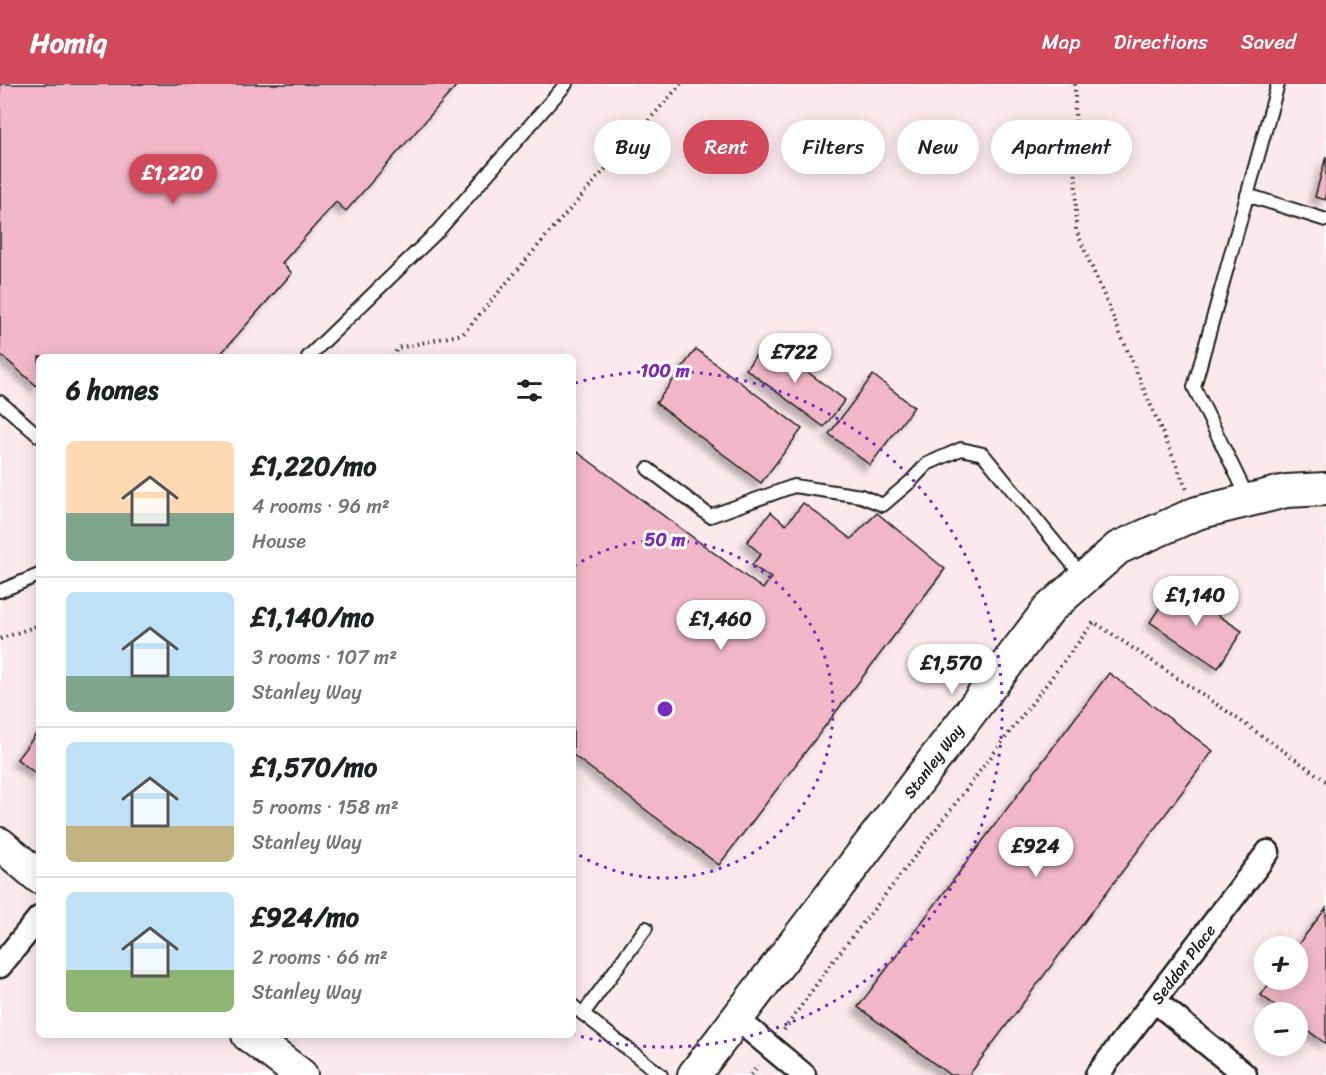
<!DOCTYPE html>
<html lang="en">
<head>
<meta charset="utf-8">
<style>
  :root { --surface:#fff; --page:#f6f6f6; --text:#202124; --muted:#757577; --line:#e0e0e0; --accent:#d1495b }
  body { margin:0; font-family:Sriracha,sans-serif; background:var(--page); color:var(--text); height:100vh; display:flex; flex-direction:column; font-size:22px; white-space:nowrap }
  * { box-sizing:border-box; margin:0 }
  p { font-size:20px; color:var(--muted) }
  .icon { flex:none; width:33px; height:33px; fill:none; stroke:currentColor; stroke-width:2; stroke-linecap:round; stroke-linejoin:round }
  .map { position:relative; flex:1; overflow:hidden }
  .details { position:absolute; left:36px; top:270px; width:540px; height:684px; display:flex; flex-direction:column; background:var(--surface); border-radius:9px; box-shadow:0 3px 15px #0003 }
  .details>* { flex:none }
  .hud { position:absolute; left:594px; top:36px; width:570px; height:54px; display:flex; gap:12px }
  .fabs { position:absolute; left:1254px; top:852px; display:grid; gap:12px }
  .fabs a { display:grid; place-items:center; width:54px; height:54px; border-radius:50%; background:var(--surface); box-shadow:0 3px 15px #0003; font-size:30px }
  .price { position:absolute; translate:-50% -51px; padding:0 14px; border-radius:21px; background:#fff; color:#222; font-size:20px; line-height:39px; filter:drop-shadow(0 2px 3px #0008) }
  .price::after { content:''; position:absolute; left:50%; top:36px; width:18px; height:14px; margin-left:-9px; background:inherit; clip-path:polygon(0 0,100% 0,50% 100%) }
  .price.selected { background:var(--accent); color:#fff }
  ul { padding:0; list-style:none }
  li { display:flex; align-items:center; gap:18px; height:150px; padding:0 30px }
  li+li { border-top:2px solid var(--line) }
  li span { display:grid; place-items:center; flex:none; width:168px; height:120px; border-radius:9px; color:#555 }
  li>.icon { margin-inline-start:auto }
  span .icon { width:72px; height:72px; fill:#fffc; stroke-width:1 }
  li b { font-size:26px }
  h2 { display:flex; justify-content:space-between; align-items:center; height:72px; padding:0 30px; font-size:26px }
  .tag { padding:0 21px; border-radius:27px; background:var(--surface); box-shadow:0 3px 15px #0003; font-size:21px; line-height:54px }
  .tag.selected { background:var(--accent); color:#fff }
  header { display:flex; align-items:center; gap:36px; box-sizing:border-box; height:84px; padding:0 30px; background:var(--accent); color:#fff }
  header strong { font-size:28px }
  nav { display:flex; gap:33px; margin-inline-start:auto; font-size:21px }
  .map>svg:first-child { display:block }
</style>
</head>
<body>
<header>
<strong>Homiq</strong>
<nav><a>Map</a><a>Directions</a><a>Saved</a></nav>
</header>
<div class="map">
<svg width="1326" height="991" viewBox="0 0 1326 991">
  <defs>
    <filter id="shadow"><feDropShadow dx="-5.5" dy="5.5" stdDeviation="3" flood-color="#0004"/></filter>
  </defs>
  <rect width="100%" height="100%" fill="#fff"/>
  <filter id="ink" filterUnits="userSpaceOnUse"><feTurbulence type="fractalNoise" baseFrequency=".0167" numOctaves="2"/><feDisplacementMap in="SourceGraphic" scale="12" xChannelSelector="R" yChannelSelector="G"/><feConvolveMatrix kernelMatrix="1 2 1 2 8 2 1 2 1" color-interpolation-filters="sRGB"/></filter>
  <g filter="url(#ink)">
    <path fill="#fbe9ee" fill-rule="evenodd" d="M0,0h1326v991h-1326zM39,273h534v678h-534zM1264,862h34v34h-34zM1264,928h34v34h-34z"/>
    <g fill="#f1b7c8" stroke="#1c1c1c" stroke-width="1.5" filter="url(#shadow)">
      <path d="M0,0h458l-112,127 -10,-9 -54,61 10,10 -74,84h-179v31l-39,-34z"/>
      <path d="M1326,72v44l-11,-3z"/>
      <path d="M766,257l79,59 -21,27 -78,-58z"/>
      <path d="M696,265l106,80 -41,54 -105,-80z"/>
      <path d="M873,291l41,32 -44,58 -41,-31z"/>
      <path d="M573,365l190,140 8,-11 -19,-13 9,-11 -14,-12 24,-30 15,13 17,-22 48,36 26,-26 68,56 -226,296 -146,-110z"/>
      <path d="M1174,502l68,45 -24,37 -68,-46z"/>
      <path d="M1109,589l104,78 -244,324h-19l-92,-68z"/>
      <path d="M39,646v46l-22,-17z"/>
      <path d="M1326,824v136l-28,-21v-11h-14l-23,-17 11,-15h26l-1,-34z"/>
    </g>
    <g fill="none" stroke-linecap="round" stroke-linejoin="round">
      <g stroke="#1c1c1c" stroke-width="16">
        <g id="lane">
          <path d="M1247,111l79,25"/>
          <path d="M308,273l130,-126 128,-147"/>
          <path d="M0,318l39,34"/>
          <path d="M648,385l62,47 84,-30 67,10 22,9 27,-23 17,-18 34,-15 22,5 100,123"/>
          <path d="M1249,416l-55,-113 84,-303"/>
          <path d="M0,507l39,-16"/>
          <path d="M573,922l88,69"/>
          <path d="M583,930l63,-86"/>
        </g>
      </g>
      <g stroke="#1c1c1c" stroke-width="27">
        <g id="street">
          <path d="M0,882l39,-48"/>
          <path d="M1155,917l90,74"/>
          <path d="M737,935l67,56"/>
          <path d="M1097,991l171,-223"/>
        </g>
      </g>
      <g stroke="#1c1c1c" stroke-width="36">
        <g id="secondary">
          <path d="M0,760l39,33"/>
          <path d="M248,951l53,40"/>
          <path d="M694,991l355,-466 69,-61 79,-35 89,-22 40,-2"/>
        </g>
      </g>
      <g stroke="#1c1c1c" stroke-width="4" stroke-dasharray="1.5 4.5" stroke-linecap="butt">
        <path d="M1075,0l1,146 111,260"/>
        <path d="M392,273l6,-9 65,-14 92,-108 126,-142"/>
        <path d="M0,555l39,-14"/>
        <path d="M784,946l49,-69 63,-80 198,-259 131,88 101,71"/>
        <path d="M751,991l7,-10"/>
      </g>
      <use href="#lane" stroke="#fff" stroke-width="12"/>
      <use href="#street" stroke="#fff" stroke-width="22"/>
      <use href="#secondary" stroke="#fff" stroke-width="32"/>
    </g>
  </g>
  <g fill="none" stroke="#7b2cbf" stroke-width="3" stroke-dasharray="3 6">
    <path d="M574 482A169 169 0 1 1 574 768"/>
    <path d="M575 299A338 338 0 1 1 575 951"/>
  </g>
  <g text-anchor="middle" stroke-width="6" stroke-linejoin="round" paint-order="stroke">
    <g font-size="16" fill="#1c1c1c" stroke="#fff">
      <text transform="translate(933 677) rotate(-53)" y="6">Stanley Way</text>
      <text transform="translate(1183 880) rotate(-53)" y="6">Seddon Place</text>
    </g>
  </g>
  <circle cx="665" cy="625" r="9" fill="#7b2cbf" stroke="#fff" stroke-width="3"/>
  <g font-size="18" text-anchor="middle" font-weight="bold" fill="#7b2cbf" stroke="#fff" stroke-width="6" stroke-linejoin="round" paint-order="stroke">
    <text x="665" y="293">100 m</text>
    <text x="665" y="462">50 m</text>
  </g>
</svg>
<div class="fabs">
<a>+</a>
<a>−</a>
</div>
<b class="price selected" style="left:173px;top:121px">£1,220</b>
<b class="price" style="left:795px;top:300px">£722</b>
<b class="price" style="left:1196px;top:543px">£1,140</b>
<b class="price" style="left:721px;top:567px">£1,460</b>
<b class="price" style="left:952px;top:611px">£1,570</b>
<b class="price" style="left:1036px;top:794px">£924</b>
<div class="hud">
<a class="tag">Buy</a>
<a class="tag selected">Rent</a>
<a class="tag">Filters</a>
<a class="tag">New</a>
<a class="tag">Apartment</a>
</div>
<section class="details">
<h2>6 homes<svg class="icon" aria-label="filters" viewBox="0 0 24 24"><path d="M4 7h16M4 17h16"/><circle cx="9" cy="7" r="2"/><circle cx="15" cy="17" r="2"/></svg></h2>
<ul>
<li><span style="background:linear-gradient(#ffd9b3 60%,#7fa58c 0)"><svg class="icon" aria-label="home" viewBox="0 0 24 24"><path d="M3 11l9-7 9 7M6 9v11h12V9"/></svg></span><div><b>£1,220/mo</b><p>4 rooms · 96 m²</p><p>House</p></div></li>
<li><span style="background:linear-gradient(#bfe0f5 70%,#7fa58c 0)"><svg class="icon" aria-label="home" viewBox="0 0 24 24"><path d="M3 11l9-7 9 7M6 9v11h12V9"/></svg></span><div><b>£1,140/mo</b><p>3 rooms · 107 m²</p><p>Stanley Way</p></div></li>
<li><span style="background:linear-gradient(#bfe0f5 70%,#c2b280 0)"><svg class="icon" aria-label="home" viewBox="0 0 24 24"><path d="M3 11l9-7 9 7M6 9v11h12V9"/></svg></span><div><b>£1,570/mo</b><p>5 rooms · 158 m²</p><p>Stanley Way</p></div></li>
<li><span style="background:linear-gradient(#bfe0f5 65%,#8fb573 0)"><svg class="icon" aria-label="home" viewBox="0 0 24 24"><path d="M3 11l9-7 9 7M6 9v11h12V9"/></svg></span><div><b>£924/mo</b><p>2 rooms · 66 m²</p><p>Stanley Way</p></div></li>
</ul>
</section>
</div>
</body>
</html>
